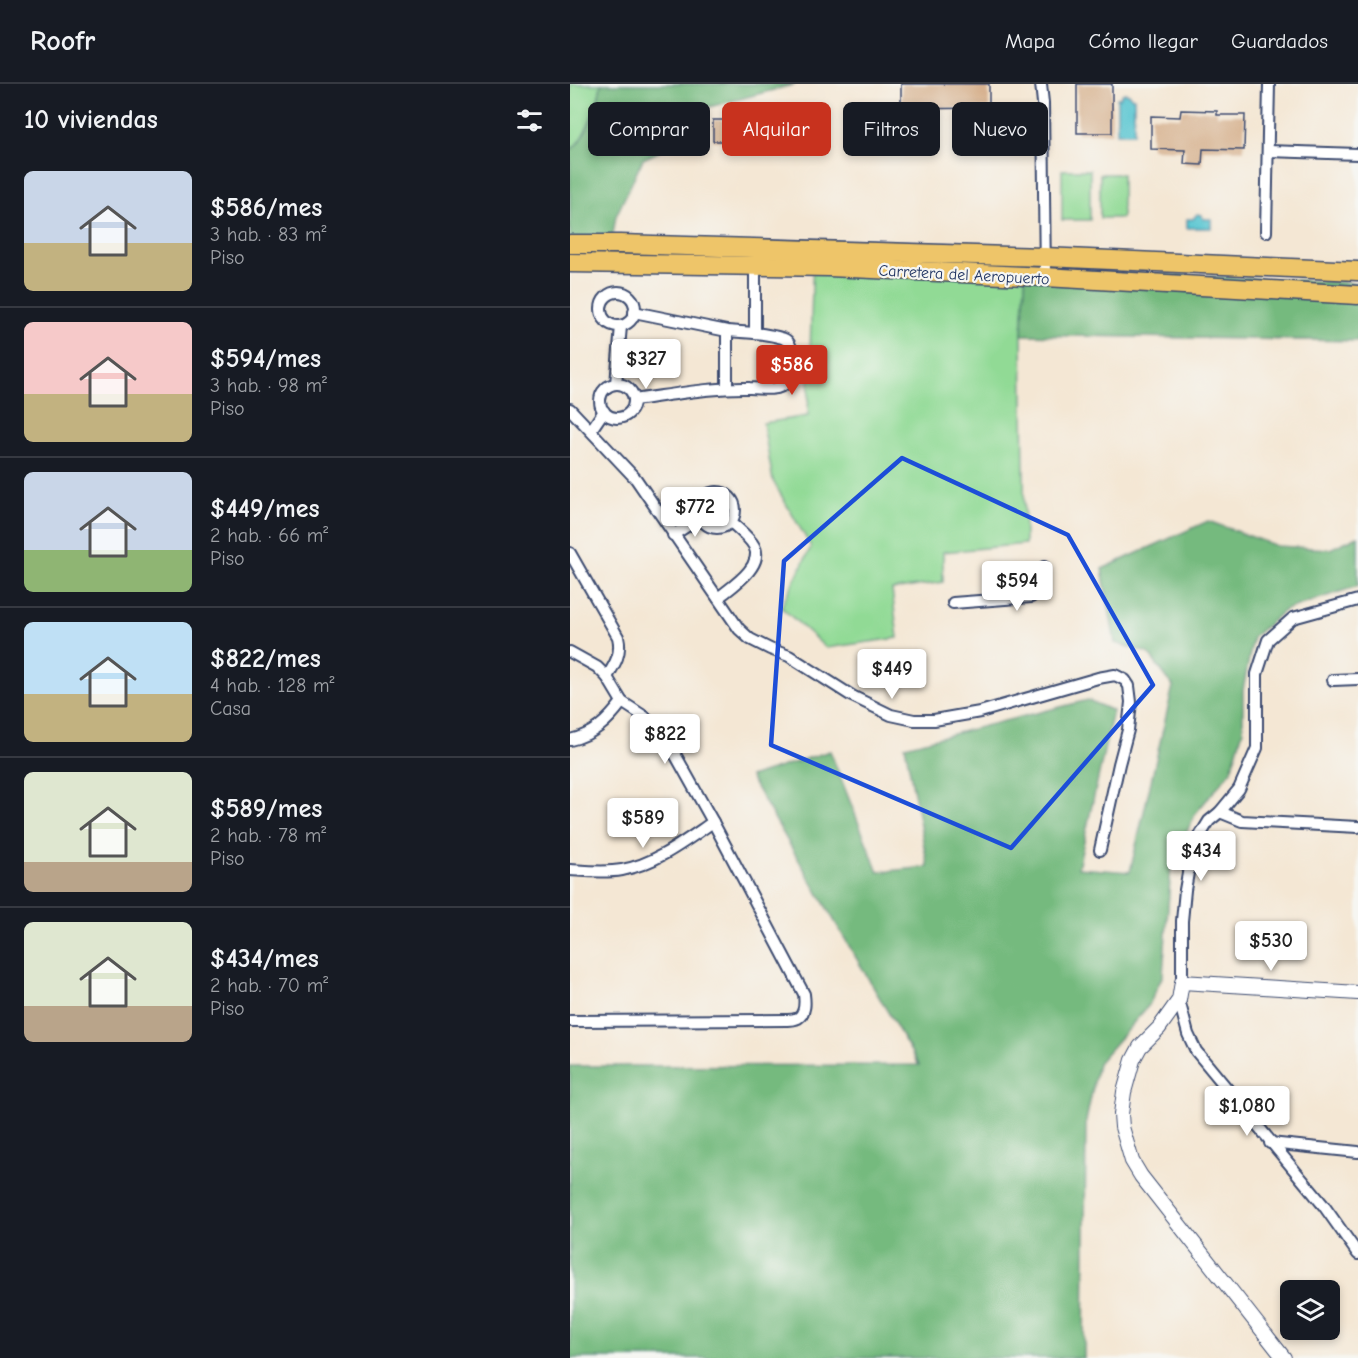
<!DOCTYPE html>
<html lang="es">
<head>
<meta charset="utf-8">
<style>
  :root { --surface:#171b24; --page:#20242c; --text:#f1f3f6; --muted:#9ea1a6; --line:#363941; --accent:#c8321e }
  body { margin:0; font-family:"Comic Neue",sans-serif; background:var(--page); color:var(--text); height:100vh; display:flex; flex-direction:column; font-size:22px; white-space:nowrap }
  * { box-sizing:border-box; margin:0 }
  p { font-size:20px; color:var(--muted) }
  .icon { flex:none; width:33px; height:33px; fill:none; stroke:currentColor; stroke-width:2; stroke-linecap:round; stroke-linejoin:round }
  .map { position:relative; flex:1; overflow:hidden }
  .details { display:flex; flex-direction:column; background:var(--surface); width:570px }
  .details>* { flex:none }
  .guide { position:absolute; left:18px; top:18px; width:570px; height:54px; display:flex; gap:12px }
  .tools { position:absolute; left:710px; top:1196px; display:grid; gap:12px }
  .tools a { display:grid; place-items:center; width:60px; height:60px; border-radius:9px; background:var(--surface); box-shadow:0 3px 9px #0003; font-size:30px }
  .price { position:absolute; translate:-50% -51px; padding:0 14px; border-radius:6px; background:#fff; color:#222; font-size:20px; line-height:39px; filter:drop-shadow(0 2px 3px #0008) }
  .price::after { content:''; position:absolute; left:50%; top:36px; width:18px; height:14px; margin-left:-9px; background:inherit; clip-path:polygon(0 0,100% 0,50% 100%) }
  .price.on { background:var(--accent); color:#fff }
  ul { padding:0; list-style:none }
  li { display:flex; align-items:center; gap:18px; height:150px; padding:0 24px }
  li+li { border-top:2px solid var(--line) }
  li span { display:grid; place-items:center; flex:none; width:168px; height:120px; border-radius:9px; color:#555 }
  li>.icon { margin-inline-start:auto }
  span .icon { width:72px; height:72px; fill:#fffc; stroke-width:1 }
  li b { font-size:26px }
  h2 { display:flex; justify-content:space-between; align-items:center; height:72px; padding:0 24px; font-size:26px }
  .pill { padding:0 21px; border-radius:9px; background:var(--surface); box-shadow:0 3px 9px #0003; font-size:21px; line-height:54px }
  .pill.on { background:var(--accent); color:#fff }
  header { display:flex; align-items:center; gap:36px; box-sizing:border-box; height:84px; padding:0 30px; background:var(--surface); border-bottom:2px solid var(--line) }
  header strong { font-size:28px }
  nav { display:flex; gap:33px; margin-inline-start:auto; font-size:21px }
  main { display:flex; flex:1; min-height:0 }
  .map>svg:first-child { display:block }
</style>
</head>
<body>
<header>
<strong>Roofr</strong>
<nav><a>Mapa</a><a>Cómo llegar</a><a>Guardados</a></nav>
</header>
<main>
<section class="details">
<h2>10 viviendas<svg class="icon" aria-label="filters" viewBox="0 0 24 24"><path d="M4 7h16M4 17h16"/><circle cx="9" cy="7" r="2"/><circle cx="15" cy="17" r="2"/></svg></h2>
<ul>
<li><span style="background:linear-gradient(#c9d6e8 60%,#c2b280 0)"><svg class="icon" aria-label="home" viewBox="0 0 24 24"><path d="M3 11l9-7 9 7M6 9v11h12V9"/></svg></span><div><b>$586/mes</b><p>3 hab. · 83 m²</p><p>Piso</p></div></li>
<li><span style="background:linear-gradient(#f6c9c9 60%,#c2b280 0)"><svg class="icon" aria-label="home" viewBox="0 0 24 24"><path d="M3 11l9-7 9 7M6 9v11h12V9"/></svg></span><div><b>$594/mes</b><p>3 hab. · 98 m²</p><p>Piso</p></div></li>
<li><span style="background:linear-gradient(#c9d6e8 65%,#8fb573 0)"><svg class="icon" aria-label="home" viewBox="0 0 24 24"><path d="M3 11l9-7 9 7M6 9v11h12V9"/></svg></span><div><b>$449/mes</b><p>2 hab. · 66 m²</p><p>Piso</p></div></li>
<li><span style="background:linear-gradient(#bfe0f5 60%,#c2b280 0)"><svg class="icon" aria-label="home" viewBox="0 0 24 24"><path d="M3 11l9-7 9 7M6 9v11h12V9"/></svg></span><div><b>$822/mes</b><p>4 hab. · 128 m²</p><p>Casa</p></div></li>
<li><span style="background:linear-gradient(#dfe7d0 75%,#b9a48a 0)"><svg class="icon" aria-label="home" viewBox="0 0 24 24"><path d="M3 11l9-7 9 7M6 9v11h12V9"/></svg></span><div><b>$589/mes</b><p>2 hab. · 78 m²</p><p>Piso</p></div></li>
<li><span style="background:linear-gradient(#dfe7d0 70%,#b9a48a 0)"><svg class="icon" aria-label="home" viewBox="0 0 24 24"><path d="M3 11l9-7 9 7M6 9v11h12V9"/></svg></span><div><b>$434/mes</b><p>2 hab. · 70 m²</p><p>Piso</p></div></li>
</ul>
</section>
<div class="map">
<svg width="788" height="1274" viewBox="0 0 788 1274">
  <rect width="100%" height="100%" fill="#f6f6f2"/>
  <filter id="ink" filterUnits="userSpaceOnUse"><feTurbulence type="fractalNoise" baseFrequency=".0167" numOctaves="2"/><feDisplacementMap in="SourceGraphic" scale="12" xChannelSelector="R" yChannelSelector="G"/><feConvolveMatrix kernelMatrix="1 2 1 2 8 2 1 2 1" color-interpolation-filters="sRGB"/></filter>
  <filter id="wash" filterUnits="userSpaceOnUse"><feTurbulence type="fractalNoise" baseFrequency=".008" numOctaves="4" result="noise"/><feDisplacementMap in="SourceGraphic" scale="24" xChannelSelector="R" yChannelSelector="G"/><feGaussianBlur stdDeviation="1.35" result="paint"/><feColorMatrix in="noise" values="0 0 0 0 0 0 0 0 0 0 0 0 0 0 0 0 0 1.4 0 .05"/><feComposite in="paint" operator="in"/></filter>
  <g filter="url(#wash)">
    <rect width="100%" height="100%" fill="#f4e7d4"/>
    <g fill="#91da95" stroke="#56847a" stroke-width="1.5">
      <path d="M0,0h31c-1,16 -17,59 -31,66z"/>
      <rect x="492" y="86" width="28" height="50"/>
      <rect x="530" y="90" width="22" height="44"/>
      <path d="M243,173l213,11 -4,67 3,209 -82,8v30l-51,8 6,48 -72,10 -45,-41 30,-60 -38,-66 -10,-58 45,-7z"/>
    </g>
    <g fill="#74ba7e" stroke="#48746e" stroke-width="1.5">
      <path d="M31,0h195l-98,26 -19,32 -36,17 -27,57 -6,36 -40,-1v-101c14,-7 30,-50 31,-66z"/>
      <path d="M456,184l332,15v58l-336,-6z"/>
      <path d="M638,437l69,25 53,3 28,-13v50l-73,24 -32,27 -10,53v41l-12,40 -36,43 -24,52 -8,109 -14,30 -51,58 -12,58 -2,237h-514v-292l349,-1 -169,-288 80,-26 48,121 50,-5 -23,-121 183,-46 25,11 -35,157 52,4 43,-186 -25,-33 -33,-10 -13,-74z"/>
    </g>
    <g fill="#5ac6d1" stroke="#3a7a98" stroke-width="1.5">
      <path d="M555,9l4,1 3,4h2v35h-17v-35h3l2,-4z"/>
      <path d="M627,130l5,1 1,4h8v9h-24v-9h6z"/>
    </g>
    <g id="blocks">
      <g fill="#d7b290">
        <path d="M331,0h88v24l-88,1z"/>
        <rect x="507" y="0" width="35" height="49"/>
        <path d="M175,22h19v15h29v20h-80v-21h32z"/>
        <path d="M611,26l36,1v4h28l-1,35 -41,-1 -1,16 -18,-1 1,-14 -34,-1v-33l29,1z"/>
      </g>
    </g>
  </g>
  <g filter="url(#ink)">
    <use href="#blocks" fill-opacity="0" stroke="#3c4b70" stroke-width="1.5"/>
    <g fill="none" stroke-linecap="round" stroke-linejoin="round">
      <g stroke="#3c4b70" stroke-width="14">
        <g id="minor">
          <path d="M471,0l2,19 2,174"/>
          <path d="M698,67l90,3"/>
          <path d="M696,148l3,-148"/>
          <circle cx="48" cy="225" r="17"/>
          <path d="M64,228l93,19 28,2"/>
          <path d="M46,300l5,-58"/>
          <circle cx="47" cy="317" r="17"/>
          <path d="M157,303v-56"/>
          <path d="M64,316c38,-5 77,-13 116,-12 11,0 27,4 36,-5 8,-6 9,-37 0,-43 -6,-4 -24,-6 -31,-7v-67"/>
          <path d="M0,325l66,70 103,150 11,10 20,10 19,7 63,40 39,19 23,5h20l46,-8 118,-34 17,-3 10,5 4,6 2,16 -3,28 -9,34 -19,86"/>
          <path d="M21,346l13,-19"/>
          <circle cx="147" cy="426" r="18"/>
          <path d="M103,451l28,-18"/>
          <path d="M0,469l48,84c4,16 -3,27 -11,40"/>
          <path d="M148,514c13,-11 47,-32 36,-52 -5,-9 -16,-17 -23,-24"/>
          <path d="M383,519l78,-6 13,-30"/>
          <path d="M0,568l27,15 10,10 15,25 23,15 26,30 42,75 91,172c1,8 2,19 -6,24 -4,2 -7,2 -11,2l-217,1"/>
          <path d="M763,596l25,-1"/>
          <path d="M0,656c23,-5 38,-19 52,-38"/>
          <path d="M650,728l22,9 116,6"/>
          <path d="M0,786c17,1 35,3 52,0 34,-6 63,-29 91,-48"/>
          <path d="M612,898v-61l3,-31 6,-34 10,-22 8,-13 11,-9 19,-23 18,-41v-74l11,-34 25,-22 65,-18"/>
          <path d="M609,916l9,34 8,17 128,155 34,48"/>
          <path d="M700,1059l88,9"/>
        </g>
      </g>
      <g stroke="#3c4b70" stroke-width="16">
        <path id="tertiary" d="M714,1274l-143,-182 -9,-15 -10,-34 -1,-13 3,-22 9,-32 7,-13 19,-19 20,-28 3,-18 176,11"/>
      </g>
      <g stroke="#3c4b70" stroke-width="21">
        <g id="primary">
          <path d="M0,160h50l425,13 313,14"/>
          <path d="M0,179l259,4 216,10 313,18"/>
        </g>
      </g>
      <use href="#minor" stroke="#fff" stroke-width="10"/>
      <use href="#tertiary" stroke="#fff" stroke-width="14"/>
      <use href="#primary" stroke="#eec569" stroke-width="18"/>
    </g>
  </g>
  <path fill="none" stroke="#1d4ed8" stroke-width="4.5" stroke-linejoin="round" d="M332,374l166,77 85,150 -142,163 -240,-103 13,-184z"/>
  <g text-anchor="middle" stroke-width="4.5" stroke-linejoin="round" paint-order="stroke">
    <g font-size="16" fill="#1b2f5e" stroke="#f6f6f2">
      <text transform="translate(394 190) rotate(3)" y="6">Carretera del Aeropuerto</text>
    </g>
  </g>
</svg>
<div class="tools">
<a><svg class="icon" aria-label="layers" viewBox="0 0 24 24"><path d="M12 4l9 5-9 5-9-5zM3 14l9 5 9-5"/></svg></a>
</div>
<b class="price" style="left:76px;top:306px">$327</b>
<b class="price on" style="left:222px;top:312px">$586</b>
<b class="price" style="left:125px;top:454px">$772</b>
<b class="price" style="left:447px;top:528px">$594</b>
<b class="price" style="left:322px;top:616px">$449</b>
<b class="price" style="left:95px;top:681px">$822</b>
<b class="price" style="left:73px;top:765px">$589</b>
<b class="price" style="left:631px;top:798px">$434</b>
<b class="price" style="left:701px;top:888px">$530</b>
<b class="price" style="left:677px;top:1053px">$1,080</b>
<div class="guide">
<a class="pill">Comprar</a>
<a class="pill on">Alquilar</a>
<a class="pill">Filtros</a>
<a class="pill">Nuevo</a>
</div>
</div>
</main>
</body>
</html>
